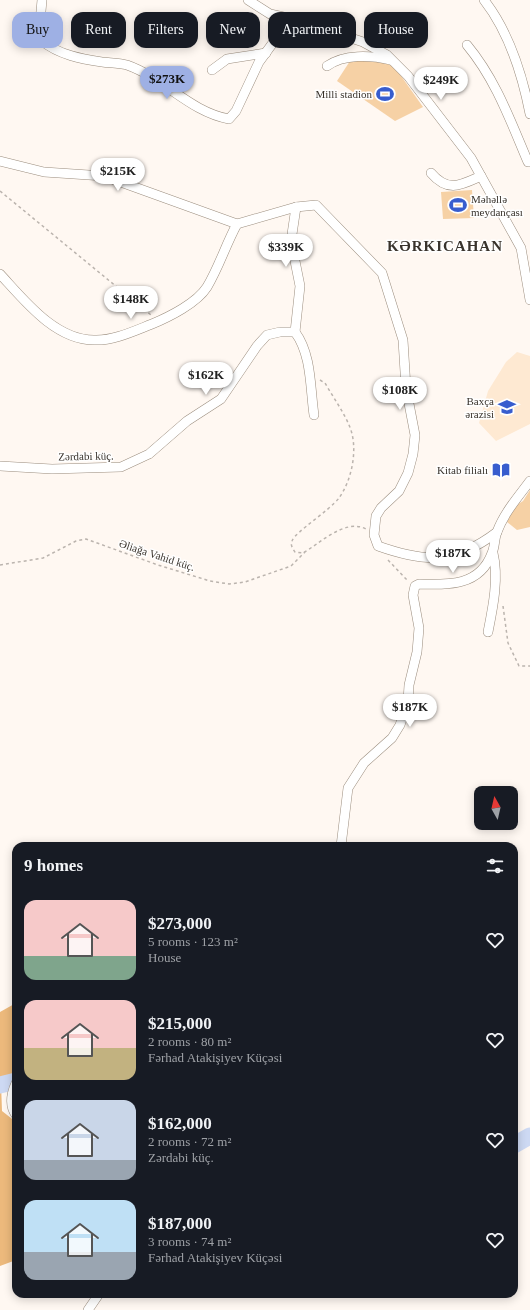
<!DOCTYPE html>
<html lang="en">
<head>
<meta charset="utf-8">
<style>
  :root { --surface:#171b24; --page:#20242c; --text:#f1f3f6; --muted:#9ea1a6; --accent:#9eb0e4 }
  body { margin:0; font-family:Georgia,serif; background:var(--page); color:var(--text); height:100vh; display:flex; flex-direction:column; font-size:15px; white-space:nowrap }
  * { box-sizing:border-box; margin:0 }
  p { font-size:13px; color:var(--muted) }
  .icon { flex:none; width:22px; height:22px; fill:none; stroke:currentColor; stroke-width:2; stroke-linecap:round; stroke-linejoin:round }
  .map { position:relative; flex:1; overflow:hidden }
  .sheet { position:absolute; left:12px; top:842px; width:506px; height:456px; display:flex; flex-direction:column; background:var(--surface); border-radius:12px; box-shadow:0 2px 10px #0003 }
  .sheet>* { flex:none }
  .banner { position:absolute; left:12px; top:12px; width:506px; height:36px; display:flex; gap:8px }
  .needle { width:26px; rotate:352deg }
  .buttons { position:absolute; left:474px; top:786px; display:grid; gap:8px }
  .buttons a { display:grid; place-items:center; width:44px; height:44px; border-radius:8px; background:var(--surface); box-shadow:0 2px 10px #0003; font-size:20px }
  .price { position:absolute; translate:-50% -34px; padding:0 9px; border-radius:14px; background:#fff; color:#222; font-size:13px; line-height:26px; filter:drop-shadow(0 1px 2px #0008) }
  .price::after { content:''; position:absolute; left:50%; top:24px; width:12px; height:9px; margin-left:-6px; background:inherit; clip-path:polygon(0 0,100% 0,50% 100%) }
  .price.active { background:var(--accent); color:#111 }
  ul { padding:0; list-style:none }
  li { display:flex; align-items:center; gap:12px; height:100px; padding:0 12px }
  li span { display:grid; place-items:center; flex:none; width:112px; height:80px; border-radius:12px; color:#555 }
  li>.icon { margin-inline-start:auto }
  span .icon { width:48px; height:48px; fill:#fffc; stroke-width:1 }
  li b { font-size:17px }
  h2 { display:flex; justify-content:space-between; align-items:center; height:48px; padding:0 12px; font-size:17px }
  .tag { padding:0 14px; border-radius:12px; background:var(--surface); box-shadow:0 2px 10px #0003; font-size:14px; line-height:36px }
  .tag.active { background:var(--accent); color:#111 }
  .map>svg:first-child { display:block }
</style>
</head>
<body>
<div class="map">
<svg width="530" height="1310" viewBox="0 0 530 1310">
  <rect width="100%" height="100%" fill="#fff8f2"/>
  <path fill="#fee9d2" d="M517,352l13,4v68l-34,17 -17,-18 9,-32 18,-29z"/>
  <g fill="#f6d1a5">
    <path d="M370,59l22,4 31,44 -28,14 -58,-40 13,-20z"/>
    <path d="M472,190l2,28 -31,1 -2,-27z"/>
    <path d="M530,490v37l-13,3 -10,-8 8,-16 8,-5z"/>
  </g>
  <path fill="#ecb97c" d="M16,1003v68l-15,12 1,28 14,11v138l-16,6v-254z"/>
  <g fill="none" stroke-linecap="round" stroke-linejoin="round">
    <g stroke="#cdd9f3" stroke-width="17">
      <path d="M0,1085l16,-4"/>
      <path d="M514,1145l16,-9"/>
    </g>
    <g stroke="#9b8d7e" stroke-width="10">
      <g id="minor">
        <path d="M42,0l-2,22 2,19c17,14 40,18 60,21 8,1 17,1 25,3 37,13 63,47 102,54l7,-8 23,-49 27,-37 11,-5"/>
        <path d="M248,0l22,14 27,6 66,22 24,13 21,21 63,82 50,90 9,52"/>
        <path d="M484,0c25,32 38,73 46,114"/>
        <path d="M467,45c29,35 43,75 61,117h2"/>
        <path d="M327,66c17,-12 43,-11 64,-6"/>
        <path d="M212,70l15,-11 39,-6"/>
        <path d="M0,161l44,11 60,4 133,48 59,-17 20,-2 66,68 21,67 3,48 9,47 -2,19 -5,19 -9,18 -18,17 -5,8 -2,19 4,11c48,17 77,18 119,-14"/>
        <path d="M431,173c17,20 30,12 50,3"/>
        <path d="M0,274c24,26 55,66 94,66 19,1 40,-9 58,-16 17,-7 45,-21 55,-37 12,-20 19,-43 30,-63"/>
        <path d="M295,332l5,-46 -9,-45 5,-34"/>
        <path d="M0,466l52,3 69,-2 28,-13 38,-33 34,-22 36,-53 10,-11 13,-3h15c17,23 15,56 19,83"/>
        <path d="M488,632c5,-25 11,-54 5,-79"/>
        <path d="M341,846l7,-58 16,-25 28,-25 8,-13 8,-24 1,-16 8,-33 2,-24 -6,-33 2,-9 4,-2c30,1 61,2 73,-31 3,-6 2,-14 5,-21 7,-19 21,-35 33,-51"/>
        <path d="M16,1083c-5,11 -7,22 0,32"/>
        <path d="M88,1310l11,-16"/>
      </g>
    </g>
    <g stroke="#bbb4ae" stroke-width="1.5" stroke-dasharray="3 3" stroke-linecap="butt">
      <path d="M0,191l151,124"/>
      <path d="M320,380l5,3c8,14 18,28 24,42 10,22 3,55 -10,73 -10,13 -44,34 -47,43 -2,4 1,8 3,11l8,1c16,-9 42,-35 63,-24"/>
      <path d="M388,560l19,20"/>
      <path d="M0,565l43,-7 33,-17 10,-2 72,26 52,16 19,3 16,-2 46,-16 14,-14"/>
      <path d="M503,606l5,37 11,23h11"/>
    </g>
    <use href="#minor" stroke="#fff" stroke-width="9"/>
  </g>
  <defs>
    <g id="stadium-bare" transform="scale(1.38)"><path d="M0-5a6.5 5 0 1 0 0 10a6.5 5 0 1 0 0-10ZM-3.5-1.8h7v3.6h-7Z" fill="#385dce" stroke="#fff" stroke-width="2.5" paint-order="stroke"/></g>
    <g id="school-bare" transform="scale(1.38)"><path d="M0-5L7-2L0 1L-7-2ZM-4 1L0 2.5L4 1V4Q0 6-4 4Z" fill="#385dce" stroke="#fff" stroke-width="2.5" paint-order="stroke"/></g>
    <g id="library-bare" transform="scale(1.38)"><path d="M-6-4Q-3-5.5-.7-3.5V5Q-3 3-6 4ZM6-4Q3-5.5 .7-3.5V5Q3 3 6 4Z" fill="#385dce" stroke="#fff" stroke-width="2.5" paint-order="stroke"/></g>
  </defs>
  <g fill-rule="evenodd">
    <use href="#stadium-bare" x="385" y="94"/>
    <use href="#stadium-bare" x="458" y="205"/>
    <use href="#school-bare" x="507" y="407"/>
    <use href="#library-bare" x="501" y="470"/>
  </g>
  <g text-anchor="middle" stroke-width="3" stroke-linejoin="round" paint-order="stroke">
    <g font-size="11" fill="#39332c" stroke="#fff" text-anchor="end">
      <text x="372" y="98">Milli stadion</text>
      <text x="471" y="203" text-anchor="start">Məhəllə<tspan x="471" dy="13">meydançası</tspan></text>
      <text x="494" y="405">Baxça<tspan x="494" dy="13">ərazisi</tspan></text>
      <text x="488" y="474">Kitab filialı</text>
    </g>
    <g font-size="11" fill="#39332c" stroke="#fff">
      <text transform="translate(86 456) rotate(-1)" y="4">Zərdabi küç.</text>
      <text transform="translate(157 555) rotate(18)" y="4">Əliağa Vahid küç.</text>
    </g>
    <g font-size="15" font-weight="bold" letter-spacing="1" fill="#39332c" stroke="#fff">
      <text x="445" y="251">KƏRKICAHAN</text>
    </g>
  </g>
</svg>
<div class="buttons">
<a><svg class="needle" viewBox="-14 -14 28 28"><path d="M0-13l5 13h-10z" fill="#e53935"/><path d="M0 13l5-13h-10z" fill="#9ea1a6"/></svg></a>
</div>
<b class="price active" style="left:167px;top:100px">$273K</b>
<b class="price" style="left:441px;top:101px">$249K</b>
<b class="price" style="left:118px;top:192px">$215K</b>
<b class="price" style="left:286px;top:268px">$339K</b>
<b class="price" style="left:131px;top:320px">$148K</b>
<b class="price" style="left:206px;top:396px">$162K</b>
<b class="price" style="left:400px;top:411px">$108K</b>
<b class="price" style="left:453px;top:574px">$187K</b>
<b class="price" style="left:410px;top:728px">$187K</b>
<div class="banner">
<a class="tag active">Buy</a>
<a class="tag">Rent</a>
<a class="tag">Filters</a>
<a class="tag">New</a>
<a class="tag">Apartment</a>
<a class="tag">House</a>
</div>
<section class="sheet">
<h2>9 homes<svg class="icon" aria-label="filters" viewBox="0 0 24 24"><path d="M4 7h16M4 17h16"/><circle cx="9" cy="7" r="2"/><circle cx="15" cy="17" r="2"/></svg></h2>
<ul>
<li><span style="background:linear-gradient(#f6c9c9 70%,#7fa58c 0)"><svg class="icon" aria-label="home" viewBox="0 0 24 24"><path d="M3 11l9-7 9 7M6 9v11h12V9"/></svg></span><div><b>$273,000</b><p>5 rooms · 123 m²</p><p>House</p></div><svg class="icon" aria-label="heart" viewBox="0 0 24 24"><path d="M12 20l-8-8c-3-5 5-10 8-4 3-6 11-1 8 4z"/></svg></li>
<li><span style="background:linear-gradient(#f6c9c9 60%,#c2b280 0)"><svg class="icon" aria-label="home" viewBox="0 0 24 24"><path d="M3 11l9-7 9 7M6 9v11h12V9"/></svg></span><div><b>$215,000</b><p>2 rooms · 80 m²</p><p>Fərhad Atakişiyev Küçəsi</p></div><svg class="icon" aria-label="heart" viewBox="0 0 24 24"><path d="M12 20l-8-8c-3-5 5-10 8-4 3-6 11-1 8 4z"/></svg></li>
<li><span style="background:linear-gradient(#c9d6e8 75%,#9aa5b1 0)"><svg class="icon" aria-label="home" viewBox="0 0 24 24"><path d="M3 11l9-7 9 7M6 9v11h12V9"/></svg></span><div><b>$162,000</b><p>2 rooms · 72 m²</p><p>Zərdabi küç.</p></div><svg class="icon" aria-label="heart" viewBox="0 0 24 24"><path d="M12 20l-8-8c-3-5 5-10 8-4 3-6 11-1 8 4z"/></svg></li>
<li><span style="background:linear-gradient(#bfe0f5 65%,#9aa5b1 0)"><svg class="icon" aria-label="home" viewBox="0 0 24 24"><path d="M3 11l9-7 9 7M6 9v11h12V9"/></svg></span><div><b>$187,000</b><p>3 rooms · 74 m²</p><p>Fərhad Atakişiyev Küçəsi</p></div><svg class="icon" aria-label="heart" viewBox="0 0 24 24"><path d="M12 20l-8-8c-3-5 5-10 8-4 3-6 11-1 8 4z"/></svg></li>
</ul>
</section>
</div>
</body>
</html>
